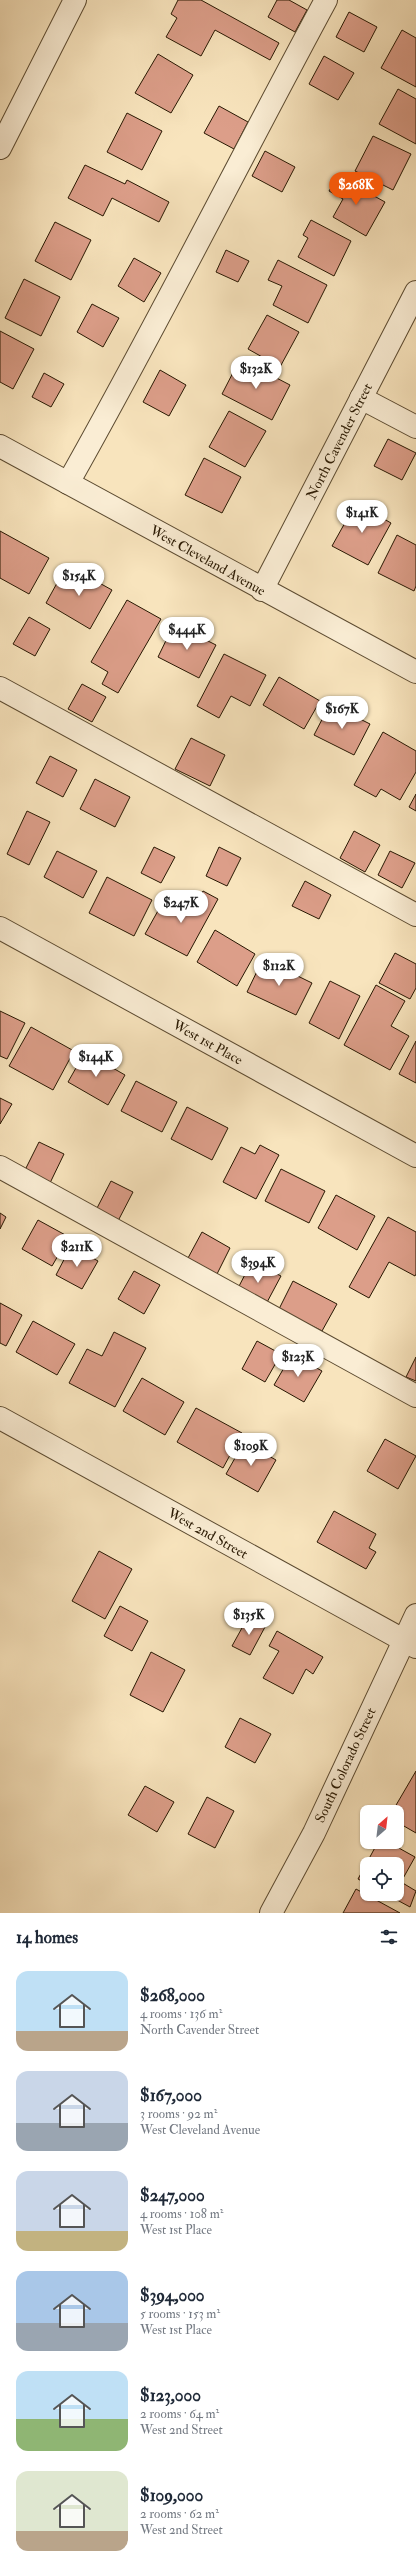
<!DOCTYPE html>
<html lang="en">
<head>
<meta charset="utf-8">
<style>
  :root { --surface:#fff; --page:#f2f2f3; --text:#1f2937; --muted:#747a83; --accent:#ea580c }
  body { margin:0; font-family:"IM FELL Double Pica",serif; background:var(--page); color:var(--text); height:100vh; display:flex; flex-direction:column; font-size:15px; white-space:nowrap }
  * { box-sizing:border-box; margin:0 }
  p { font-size:13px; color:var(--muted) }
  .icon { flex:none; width:22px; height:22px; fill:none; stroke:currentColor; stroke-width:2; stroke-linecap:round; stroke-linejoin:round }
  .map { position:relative; height:1913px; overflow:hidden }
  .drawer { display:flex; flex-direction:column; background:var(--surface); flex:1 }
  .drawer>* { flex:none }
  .needle { width:26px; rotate:28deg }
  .tools { position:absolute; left:360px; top:1805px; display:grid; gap:8px }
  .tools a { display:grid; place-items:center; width:44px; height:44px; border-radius:8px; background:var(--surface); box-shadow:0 1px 3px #0004; font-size:20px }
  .price { position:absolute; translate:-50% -34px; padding:0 9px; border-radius:14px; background:#fff; color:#222; font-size:13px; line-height:26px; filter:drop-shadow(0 1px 2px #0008) }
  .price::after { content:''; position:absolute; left:50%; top:24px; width:12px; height:9px; margin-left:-6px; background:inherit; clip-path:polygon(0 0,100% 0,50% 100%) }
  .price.selected { background:var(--accent); color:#fff }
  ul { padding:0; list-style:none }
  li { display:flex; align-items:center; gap:12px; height:100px; padding:0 16px }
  li span { display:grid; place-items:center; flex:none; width:112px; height:80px; border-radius:12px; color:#555 }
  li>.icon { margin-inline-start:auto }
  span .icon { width:48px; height:48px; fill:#fffc; stroke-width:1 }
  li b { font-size:17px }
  h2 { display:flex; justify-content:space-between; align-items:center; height:48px; padding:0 16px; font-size:17px }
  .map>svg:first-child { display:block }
</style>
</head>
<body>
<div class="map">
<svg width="416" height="1913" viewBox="0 0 416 1913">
  <rect width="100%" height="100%" fill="#f8e4bd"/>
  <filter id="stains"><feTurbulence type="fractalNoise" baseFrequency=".005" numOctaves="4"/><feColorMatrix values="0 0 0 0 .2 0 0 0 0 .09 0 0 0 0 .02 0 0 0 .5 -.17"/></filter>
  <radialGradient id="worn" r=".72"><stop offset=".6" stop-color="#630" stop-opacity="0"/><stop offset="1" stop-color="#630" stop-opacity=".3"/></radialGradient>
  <g fill="#dc9e89" stroke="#281802">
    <path d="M178,0h23l78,43 -9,17 -55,-30 -14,26 -35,-19 11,-19 -6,-4z"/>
    <path d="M277,0h12l18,10 -12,22 -27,-15z"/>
    <path d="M349,12l28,15 -13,25 -28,-15z"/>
    <path d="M402,30l14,8v49l-35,-19z"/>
    <path d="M158,54l35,21 -22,38 -36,-20z"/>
    <path d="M324,56l30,17 -16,27 -29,-16z"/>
    <path d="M398,89l18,10v45l-37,-20z"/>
    <path d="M219,106l29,16 -14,27 -30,-16z"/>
    <path d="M127,113l35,18 -20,39 -35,-18z"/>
    <path d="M373,136l38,18 -18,36 -38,-19z"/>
    <path d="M265,151l30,16 -13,25 -30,-16z"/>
    <path d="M85,165l40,19 2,-4 42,22 -10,20 -47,-24 -9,18 -35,-18z"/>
    <path d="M338,176l47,26 -19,34 -33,-19 10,-18 -14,-8z"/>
    <path d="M311,220l40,21 -17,35 -36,-19 10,-19 -5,-3z"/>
    <path d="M55,222l36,18 -20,40 -36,-19z"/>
    <path d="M226,250l23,11 -11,21 -22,-10z"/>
    <path d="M134,258l27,15 -17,29 -26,-16z"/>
    <path d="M278,260l49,25 -19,38 -35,-18 9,-19 -14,-6z"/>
    <path d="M24,279l36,18 -19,39 -36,-18z"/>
    <path d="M92,304l27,14 -16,29 -26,-15z"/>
    <path d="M267,315l32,17 -19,35 -32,-18z"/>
    <path d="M0,331l34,18 -21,40 -13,-7z"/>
    <path d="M240,359l50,26 -18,35 -50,-26z"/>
    <path d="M160,370l26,15 -17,31 -26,-14z"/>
    <path d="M44,373l20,11 -13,23 -19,-10z"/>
    <path d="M229,411l37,20 -21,36 -36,-20z"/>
    <path d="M388,439l28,14 -14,27 -28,-14z"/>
    <path d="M204,458l37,19 -19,36 -37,-18z"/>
    <path d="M356,503l35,20 -23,42 -36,-19z"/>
    <path d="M0,531l49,27 -20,36 -29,-16z"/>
    <path d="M397,535l19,10v41l-2,5 -36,-18z"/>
    <path d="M67,565l45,25 -22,39 -44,-26z"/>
    <path d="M127,600l34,19 -43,74 -16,-9 6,-12 -17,-10z"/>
    <path d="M29,617l21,12 -15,27 -22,-12z"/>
    <path d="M174,624l42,21 -17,33 -41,-21z"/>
    <path d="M224,654l42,21 -16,31 -19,-10 -12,22 -22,-12z"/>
    <path d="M279,677l41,24 -16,28 -41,-24z"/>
    <path d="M82,684l24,13 -14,25 -24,-13z"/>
    <path d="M330,704l40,20 -16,31 -40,-20z"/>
    <path d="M383,732l33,19v21l-16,28 -19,-11 -5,8 -22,-12z"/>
    <path d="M191,738l34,17 -15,31 -35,-17z"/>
    <path d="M50,756l27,14 -14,27 -27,-14z"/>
    <path d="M95,779l35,18 -15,30 -35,-18z"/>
    <path d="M416,794v17l-7,-4z"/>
    <path d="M27,811l23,11 -21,43 -22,-11z"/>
    <path d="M354,831l26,14 -15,27 -25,-14z"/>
    <path d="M154,847l21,10 -14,26 -20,-10z"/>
    <path d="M219,847l22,11 -14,28 -21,-10z"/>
    <path d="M57,851l40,20 -14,27 -39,-21z"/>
    <path d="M390,851l25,12 -13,25 -24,-13z"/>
    <path d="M107,877l45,23 -18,36 -45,-23z"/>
    <path d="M305,881l26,14 -12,24 -27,-13z"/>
    <path d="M203,891l15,8 -31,57 -42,-22 19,-34 26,15z"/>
    <path d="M215,930l40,24 -18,32 -40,-24z"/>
    <path d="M395,953l21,11v24l-6,11 -31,-16z"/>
    <path d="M263,959l49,24 -16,32 -49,-23z"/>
    <path d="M330,981l30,15 -21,43 -30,-16z"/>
    <path d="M376,985l29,16 -14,25 18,10 -19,34 -46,-25z"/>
    <path d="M0,1011l25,12 -18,36 -7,-3z"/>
    <path d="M31,1027l43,24 -21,39 -44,-24z"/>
    <path d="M416,1041v42l-17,-9z"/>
    <path d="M85,1052l40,23 -17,30 -40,-23z"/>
    <path d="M136,1081l41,21 -15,30 -41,-21z"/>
    <path d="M0,1098l12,6 -12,20z"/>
    <path d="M187,1107l41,21 -16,32 -41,-21z"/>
    <path d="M39,1142l25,12 -14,29 -25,-13z"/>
    <path d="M260,1145l19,10 -23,44 -33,-17 18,-35 14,7z"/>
    <path d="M281,1169l44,22 -16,32 -44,-22z"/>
    <path d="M111,1181l22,11 -15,29 -22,-11z"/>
    <path d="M336,1195l39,21 -18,34 -39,-22z"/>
    <path d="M0,1213l6,4 -6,12z"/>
    <path d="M388,1217l28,15v42l-1,2 -26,-14 -20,36 -20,-11z"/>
    <path d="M38,1220l31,17 -17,29 -30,-17z"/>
    <path d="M202,1232l28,16 -13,26 -29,-16z"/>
    <path d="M71,1246l27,15 -16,28 -26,-14z"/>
    <path d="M252,1261l29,15 -16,30 -29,-14z"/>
    <path d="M134,1271l26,14 -16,29 -26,-15z"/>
    <path d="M293,1281l44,23 -15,27 -43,-22z"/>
    <path d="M0,1303l22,12 -16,31 -6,-3z"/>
    <path d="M33,1321l42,23 -18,31 -41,-23z"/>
    <path d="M114,1332l32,16 -31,59 -46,-24 18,-34 15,7z"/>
    <path d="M257,1341l24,13 -16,28 -23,-13z"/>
    <path d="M292,1354l30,17 -18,31 -30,-17z"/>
    <path d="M416,1357v24l-10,-4z"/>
    <path d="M142,1378l42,24 -19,33 -42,-24z"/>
    <path d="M196,1408l46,25 -19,35 -46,-26z"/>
    <path d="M385,1439l31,17 -18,33 -31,-18z"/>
    <path d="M244,1442l32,18 -18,32 -32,-18z"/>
    <path d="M334,1511l42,23 -7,14 7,4 -10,17 -49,-27z"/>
    <path d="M99,1551l33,18 -27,50 -33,-18z"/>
    <path d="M120,1606l28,15 -16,30 -28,-15z"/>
    <path d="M248,1617l17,10 -15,28 -18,-9z"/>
    <path d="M277,1631l46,26 -10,17 -7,-5 -13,25 -30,-16 16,-27 -10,-5z"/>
    <path d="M151,1652l34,18 -22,42 -33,-17z"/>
    <path d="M240,1718l31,16 -16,29 -30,-16z"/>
    <path d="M416,1771v62l-19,-11v-10h-5z"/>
    <path d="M145,1786l29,16 -17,30 -29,-17z"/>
    <path d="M207,1797l27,14 -19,37 -27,-14z"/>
    <path d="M378,1842h10l27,15 -14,25 15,9 -6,16 -24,-13h11v-30h-30v20l-9,-5z"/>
    <path d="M356,1889l44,24h-57z"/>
  </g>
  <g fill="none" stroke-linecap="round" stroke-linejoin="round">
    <g stroke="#5c4b31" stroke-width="24">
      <g id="minor">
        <path d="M0,148l75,-148"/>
        <path d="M361,398l55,29"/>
        <path d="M0,446l416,226"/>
        <path d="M68,483c90,-159 171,-322 258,-483"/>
        <path d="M262,590l154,-298"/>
        <path d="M0,688l416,227"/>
        <path d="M0,928l416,228"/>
        <path d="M0,1167l416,229"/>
        <path d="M0,1418l416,229"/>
        <path d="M271,1913l43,-80 102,-218"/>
      </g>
    </g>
    <use href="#minor" stroke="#faedd4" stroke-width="22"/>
  </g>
  <g text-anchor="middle" stroke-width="3" stroke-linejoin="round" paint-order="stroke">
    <g font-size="14" fill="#281802" stroke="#faedd4">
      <text transform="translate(339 441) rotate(-63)" y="5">North Cavender Street</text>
      <text transform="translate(208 560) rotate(29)" y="5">West Cleveland Avenue</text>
      <text transform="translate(208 1042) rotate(29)" y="5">West 1st Place</text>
      <text transform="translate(208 1533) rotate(29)" y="5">West 2nd Street</text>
      <text transform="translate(345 1765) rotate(-65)" y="5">South Colorado Street</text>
    </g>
  </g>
  <rect width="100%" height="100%" filter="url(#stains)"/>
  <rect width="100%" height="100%" fill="url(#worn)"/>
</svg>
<div class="tools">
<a><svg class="needle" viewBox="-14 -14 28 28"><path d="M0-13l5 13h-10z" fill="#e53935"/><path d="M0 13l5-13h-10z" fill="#747a83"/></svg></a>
<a><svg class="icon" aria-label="locate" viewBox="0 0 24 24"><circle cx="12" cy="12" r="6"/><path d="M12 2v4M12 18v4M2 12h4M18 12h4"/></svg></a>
</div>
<b class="price selected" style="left:356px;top:206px">$268K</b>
<b class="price" style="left:256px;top:390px">$132K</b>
<b class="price" style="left:362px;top:534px">$141K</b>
<b class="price" style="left:79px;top:597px">$154K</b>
<b class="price" style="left:187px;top:651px">$444K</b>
<b class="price" style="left:342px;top:730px">$167K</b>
<b class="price" style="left:181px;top:924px">$247K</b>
<b class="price" style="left:279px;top:987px">$112K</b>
<b class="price" style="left:96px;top:1078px">$144K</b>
<b class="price" style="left:77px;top:1268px">$211K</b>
<b class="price" style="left:258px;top:1284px">$394K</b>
<b class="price" style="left:298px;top:1378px">$123K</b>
<b class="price" style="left:251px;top:1467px">$109K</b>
<b class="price" style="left:249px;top:1636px">$135K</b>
</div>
<section class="drawer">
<h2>14 homes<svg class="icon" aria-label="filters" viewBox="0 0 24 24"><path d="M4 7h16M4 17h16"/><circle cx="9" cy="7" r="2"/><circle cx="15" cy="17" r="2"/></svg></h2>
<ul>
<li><span style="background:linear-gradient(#bfe0f5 75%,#b9a48a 0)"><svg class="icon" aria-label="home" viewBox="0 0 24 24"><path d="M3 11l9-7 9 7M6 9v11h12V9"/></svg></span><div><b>$268,000</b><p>4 rooms · 136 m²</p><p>North Cavender Street</p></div></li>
<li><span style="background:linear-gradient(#c9d6e8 65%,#9aa5b1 0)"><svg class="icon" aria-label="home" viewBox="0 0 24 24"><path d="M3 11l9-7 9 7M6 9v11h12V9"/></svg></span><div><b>$167,000</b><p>3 rooms · 92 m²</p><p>West Cleveland Avenue</p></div></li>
<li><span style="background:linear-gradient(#c9d6e8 75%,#c2b280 0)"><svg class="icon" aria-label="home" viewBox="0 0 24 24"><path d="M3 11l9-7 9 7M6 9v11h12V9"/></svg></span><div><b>$247,000</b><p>4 rooms · 108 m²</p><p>West 1st Place</p></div></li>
<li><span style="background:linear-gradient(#a9c7e8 65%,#9aa5b1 0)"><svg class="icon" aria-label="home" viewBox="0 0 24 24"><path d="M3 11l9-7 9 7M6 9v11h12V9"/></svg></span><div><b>$394,000</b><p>5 rooms · 153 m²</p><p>West 1st Place</p></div></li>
<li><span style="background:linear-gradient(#bfe0f5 60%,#8fb573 0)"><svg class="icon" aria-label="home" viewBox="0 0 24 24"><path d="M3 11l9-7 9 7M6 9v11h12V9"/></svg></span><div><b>$123,000</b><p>2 rooms · 64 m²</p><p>West 2nd Street</p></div></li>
<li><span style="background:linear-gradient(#dfe7d0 75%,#b9a48a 0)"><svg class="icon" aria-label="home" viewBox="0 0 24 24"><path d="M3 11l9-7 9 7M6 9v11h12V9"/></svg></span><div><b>$109,000</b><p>2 rooms · 62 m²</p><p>West 2nd Street</p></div></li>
</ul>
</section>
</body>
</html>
